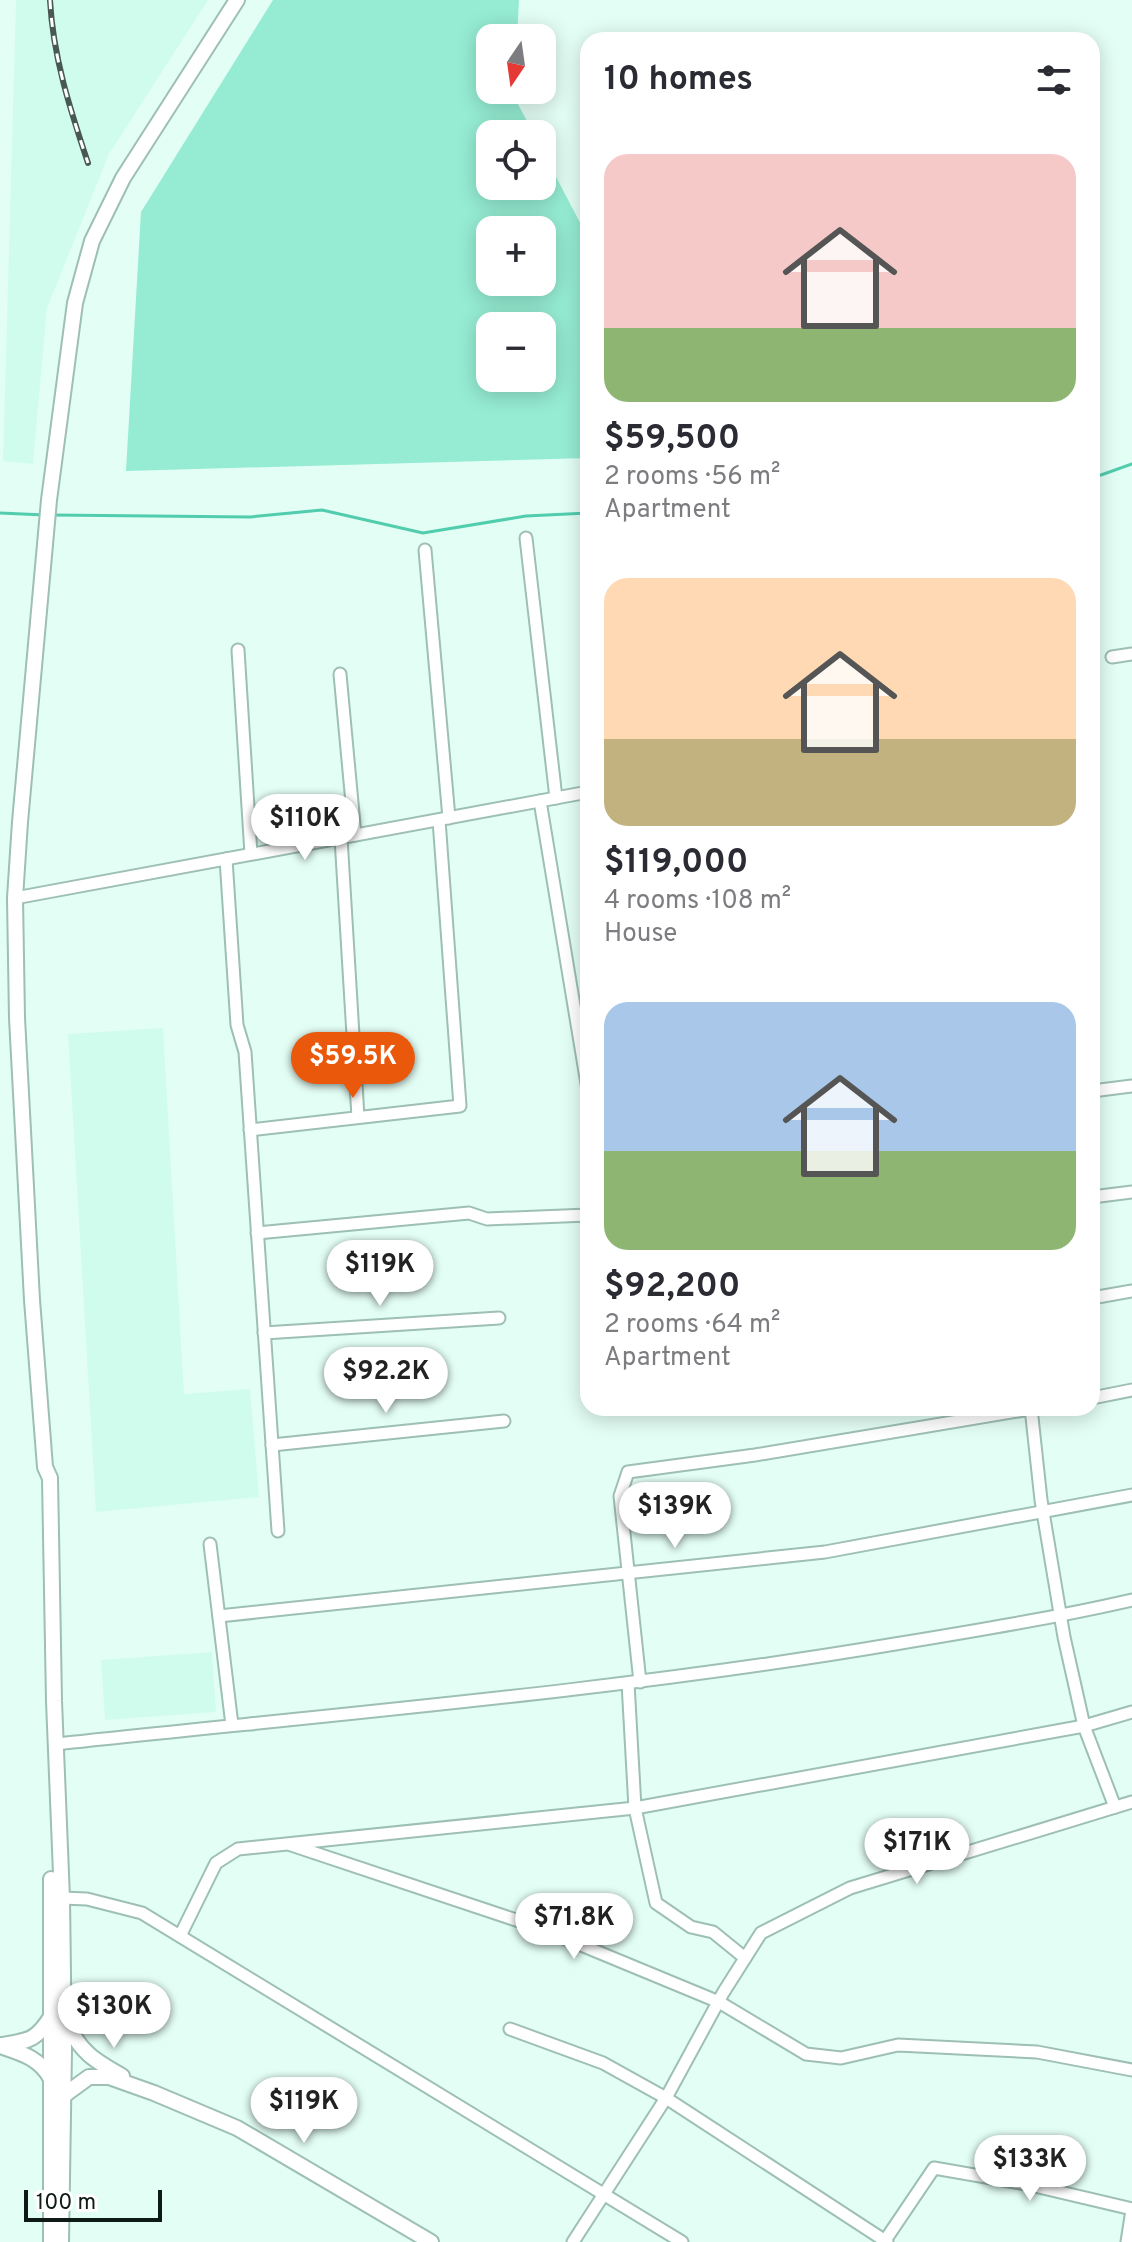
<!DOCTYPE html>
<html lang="en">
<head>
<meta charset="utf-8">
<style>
  :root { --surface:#fff; --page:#f7f7f7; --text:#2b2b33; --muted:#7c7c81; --accent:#ea580c }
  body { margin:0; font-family:Overpass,sans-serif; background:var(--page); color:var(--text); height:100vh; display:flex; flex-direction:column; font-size:30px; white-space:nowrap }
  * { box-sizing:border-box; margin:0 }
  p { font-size:26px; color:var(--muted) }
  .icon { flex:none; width:44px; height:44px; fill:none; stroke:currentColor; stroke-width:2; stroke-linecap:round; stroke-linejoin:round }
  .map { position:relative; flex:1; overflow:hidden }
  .panel { position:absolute; left:580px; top:32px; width:520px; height:1384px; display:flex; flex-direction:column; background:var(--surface); border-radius:24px; box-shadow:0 4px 20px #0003 }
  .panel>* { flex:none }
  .needle { width:52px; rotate:193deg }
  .buttons { position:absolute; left:476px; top:24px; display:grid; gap:16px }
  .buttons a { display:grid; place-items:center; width:80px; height:80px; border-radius:16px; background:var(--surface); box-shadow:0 4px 20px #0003; font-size:40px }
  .scale { position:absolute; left:24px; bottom:20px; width:138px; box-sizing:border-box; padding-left:8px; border:4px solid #0d1a16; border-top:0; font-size:22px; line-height:28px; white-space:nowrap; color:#0d1a16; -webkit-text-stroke:6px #fff; paint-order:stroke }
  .price { position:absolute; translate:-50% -68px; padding:0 18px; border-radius:28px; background:#fff; color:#222; font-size:26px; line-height:52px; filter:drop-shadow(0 2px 4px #0008) }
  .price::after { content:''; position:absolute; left:50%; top:48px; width:24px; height:18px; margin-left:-12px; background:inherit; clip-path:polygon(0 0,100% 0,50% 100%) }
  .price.active { background:var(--accent); color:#fff }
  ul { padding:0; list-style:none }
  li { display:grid; align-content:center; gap:16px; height:424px; padding:0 24px }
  li span { display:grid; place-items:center; height:248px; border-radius:24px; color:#555 }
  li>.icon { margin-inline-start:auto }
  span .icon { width:144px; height:144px; fill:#fffc; stroke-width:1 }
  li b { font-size:34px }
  h2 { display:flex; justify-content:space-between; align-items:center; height:96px; padding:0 24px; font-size:34px }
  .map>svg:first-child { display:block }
</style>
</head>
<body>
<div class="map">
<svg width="1132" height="2242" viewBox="0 0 1132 2242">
  <rect width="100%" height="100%" fill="#e3fef5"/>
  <g fill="#d0fcee">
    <path d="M16,0h192l-99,154 -62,154 -14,156 -30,-3z"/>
    <path d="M163,1028l21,366 66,-5 9,108 -163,15 -28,-478z"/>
    <path d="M212,1652l4,60 -111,8 -4,-60z"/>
  </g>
  <path fill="#95ecd2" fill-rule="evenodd" d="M273,0h246l-2,38h-27v52h23v5l21,39h-44v52h52v-36l46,88v220l-462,13 15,-259zM490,230h52v52h-52zM490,326h52v52h-52z"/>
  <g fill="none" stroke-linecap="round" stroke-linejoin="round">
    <g stroke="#51cdae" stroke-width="3">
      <path d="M1092,475h9l31,-11"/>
      <path d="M0,513l45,2"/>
      <path d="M52,515l198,2 72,-7 101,23 103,-17 62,-3"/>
    </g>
    <g stroke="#9dbfb4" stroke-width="15">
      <g id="minor">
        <path d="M526,538l30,260"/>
        <path d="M425,550l24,268"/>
        <path d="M238,650l13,204"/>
        <path d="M1112,657l20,-3"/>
        <path d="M340,674l15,161"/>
        <path d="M540,801l48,289"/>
        <path d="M341,838l17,279"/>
        <path d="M226,859l11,166 8,27 33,479"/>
        <path d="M15,898l573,-106"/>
        <path d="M1092,1091l40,-5"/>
        <path d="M250,1130l210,-24 -21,-286"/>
        <path d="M1092,1197l40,-5"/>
        <path d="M257,1233l212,-20 18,6 101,-4"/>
        <path d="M1092,1298l40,-7"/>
        <path d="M264,1333l235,-15"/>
        <path d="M1092,1398l40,-8"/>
        <path d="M1031,1408l10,92 23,137 20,89 31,81"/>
        <path d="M272,1445l232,-24"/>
        <path d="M210,1544l22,181"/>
        <path d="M219,1616l606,-64 307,-57"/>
        <path d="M640,1682l-20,-186 8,-24 127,-17 281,-47"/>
        <path d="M628,1683l7,125 21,95 35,24 22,5 32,26"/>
        <path d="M56,1744c280,-30 561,-53 839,-100 79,-13 158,-26 237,-44"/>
        <path d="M291,1845l249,83 179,74 87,52 35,4 57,-13 139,7 95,18"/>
        <path d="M62,1898l25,1 55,14 540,329"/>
        <path d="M180,1936l36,-73 22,-14 397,-41 449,-82 48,-14"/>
        <path d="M510,2029l93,34 63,35 221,144"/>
        <path d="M573,2242l93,-144 57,-105 38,-60 89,-45 282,-86"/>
        <path d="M884,2242l50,-74 92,16 106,25"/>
        <path d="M1127,2242l5,-32"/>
      </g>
    </g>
    <g stroke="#9dbfb4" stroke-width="18">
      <g id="major">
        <path d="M51,1879v363"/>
        <path d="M67,2023c13,29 28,38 55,53"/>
        <path d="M2,2045c27,-4 35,-5 50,-30"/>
        <path d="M0,2046c21,7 40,12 51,33"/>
        <path d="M63,2096l26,-19h20l45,16 83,35 194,114"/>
        <path d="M61,2242l3,-192 -2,-152 -8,-197 -4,-223 -5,-11 -13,-167 -15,-282 -2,-120 5,-76 29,-322 26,-197 17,-62 31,-63 114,-178"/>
      </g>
    </g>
    <use href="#minor" stroke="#fff" stroke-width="11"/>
    <use href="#major" stroke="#fff" stroke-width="14"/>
    <g stroke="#485853" stroke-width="6">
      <path id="rail" d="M50,0c3,57 20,109 38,163"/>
    </g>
    <use href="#rail" stroke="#fff" stroke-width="3" stroke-dasharray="9" stroke-linecap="butt"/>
  </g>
</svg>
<div class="buttons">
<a><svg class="needle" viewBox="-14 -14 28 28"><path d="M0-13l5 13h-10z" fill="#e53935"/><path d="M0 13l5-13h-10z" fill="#7c7c81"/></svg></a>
<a><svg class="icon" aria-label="locate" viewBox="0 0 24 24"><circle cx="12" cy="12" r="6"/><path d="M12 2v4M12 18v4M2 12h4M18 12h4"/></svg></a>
<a>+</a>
<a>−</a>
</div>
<div class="scale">100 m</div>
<b class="price" style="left:305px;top:862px">$110K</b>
<b class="price active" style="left:353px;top:1100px">$59.5K</b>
<b class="price" style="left:380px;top:1308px">$119K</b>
<b class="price" style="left:386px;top:1415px">$92.2K</b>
<b class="price" style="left:675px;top:1550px">$139K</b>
<b class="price" style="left:917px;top:1886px">$171K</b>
<b class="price" style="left:574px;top:1961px">$71.8K</b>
<b class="price" style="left:114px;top:2050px">$130K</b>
<b class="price" style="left:304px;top:2145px">$119K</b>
<b class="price" style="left:1030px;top:2203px">$133K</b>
<section class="panel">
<h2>10 homes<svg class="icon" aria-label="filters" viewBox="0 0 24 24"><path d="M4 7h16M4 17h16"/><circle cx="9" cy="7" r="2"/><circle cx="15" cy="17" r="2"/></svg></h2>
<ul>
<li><span style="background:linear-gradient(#f6c9c9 70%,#8fb573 0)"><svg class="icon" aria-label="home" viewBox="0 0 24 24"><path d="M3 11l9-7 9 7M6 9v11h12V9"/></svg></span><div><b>$59,500</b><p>2 rooms · 56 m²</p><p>Apartment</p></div></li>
<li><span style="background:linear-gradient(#ffd9b3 65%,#c2b280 0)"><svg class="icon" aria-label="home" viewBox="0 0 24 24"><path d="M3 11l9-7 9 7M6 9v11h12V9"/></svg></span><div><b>$119,000</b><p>4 rooms · 108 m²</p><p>House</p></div></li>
<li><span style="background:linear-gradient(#a9c7e8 60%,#8fb573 0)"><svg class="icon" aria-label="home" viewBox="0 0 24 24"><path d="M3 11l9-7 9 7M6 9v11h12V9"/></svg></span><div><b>$92,200</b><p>2 rooms · 64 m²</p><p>Apartment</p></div></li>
</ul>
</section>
</div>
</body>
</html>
